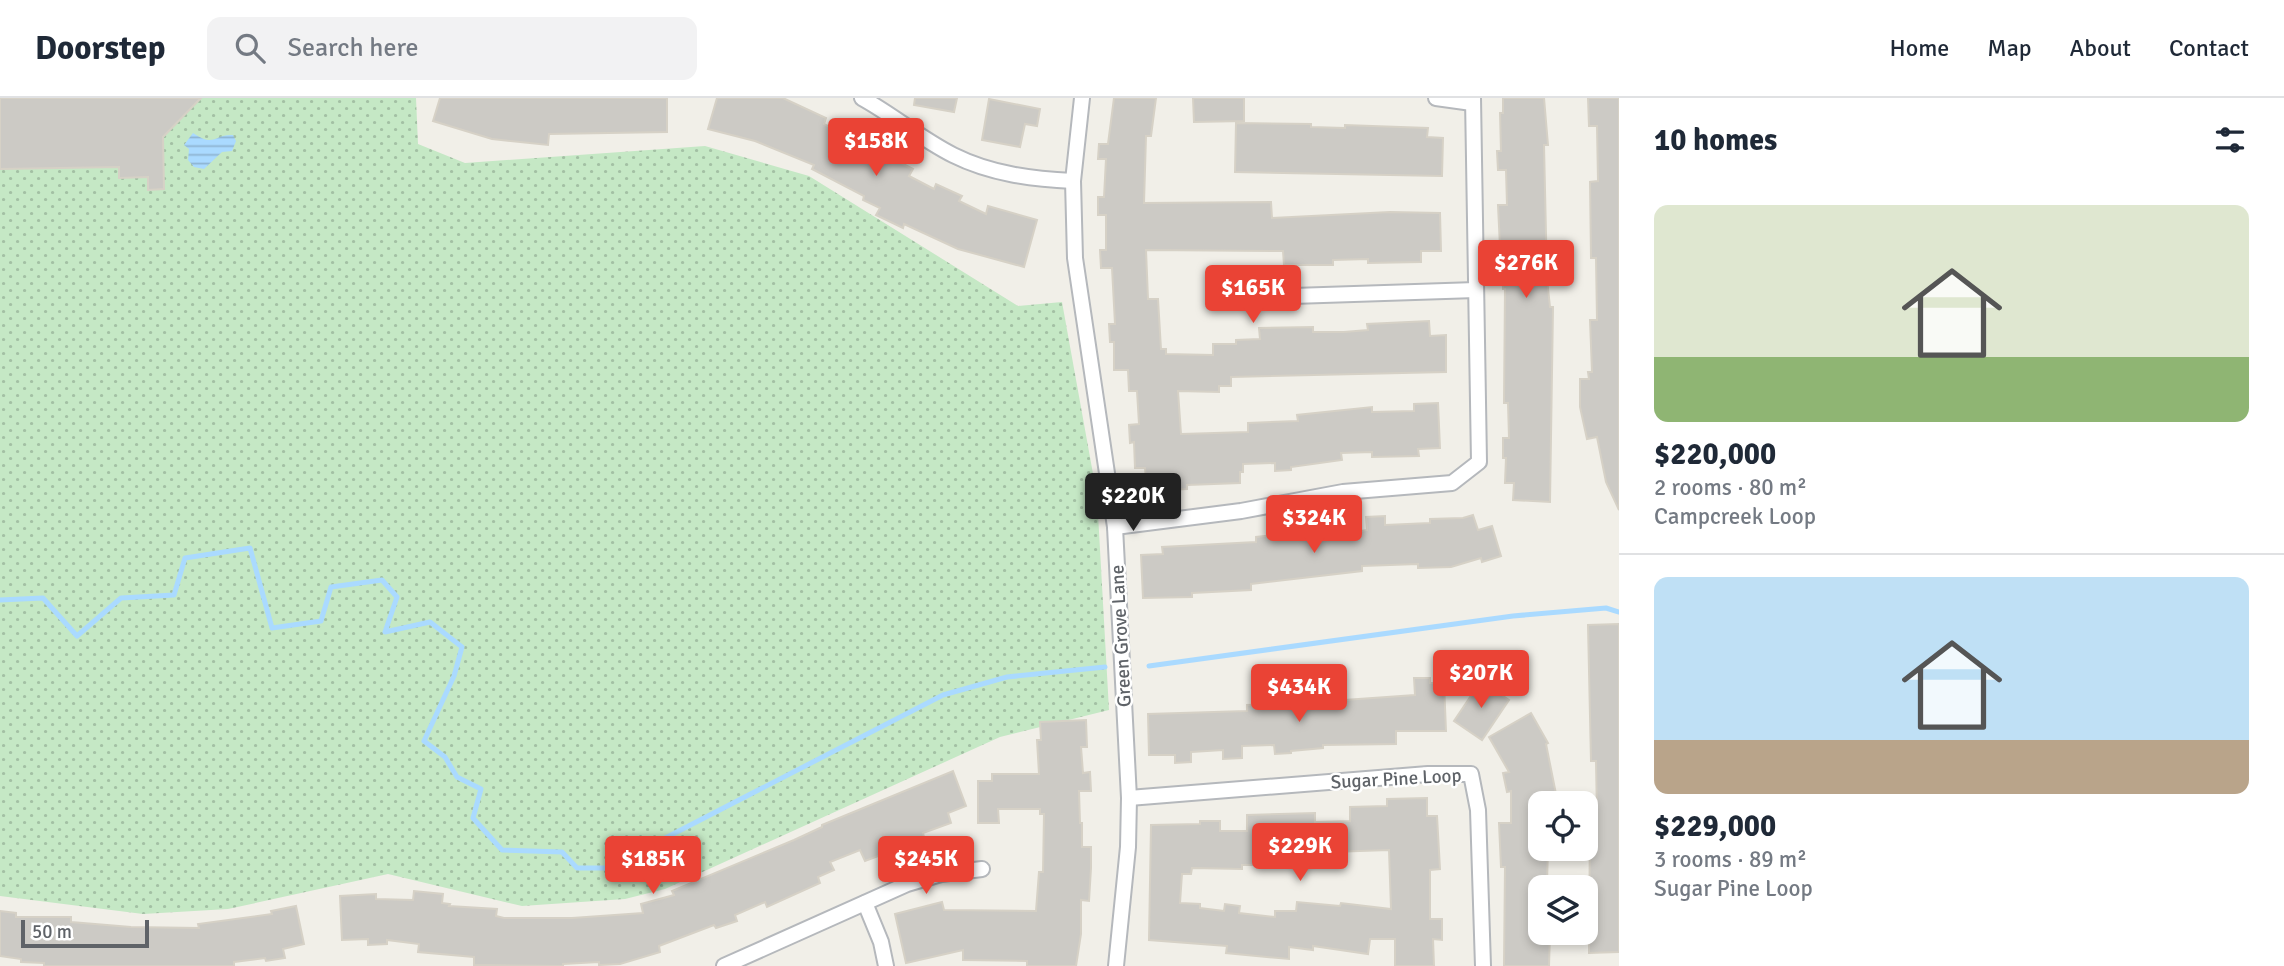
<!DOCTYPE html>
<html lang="en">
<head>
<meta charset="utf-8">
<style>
  :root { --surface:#fff; --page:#f2f2f3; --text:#1f2937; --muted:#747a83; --line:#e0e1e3; --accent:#ea4335 }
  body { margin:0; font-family:Signika,sans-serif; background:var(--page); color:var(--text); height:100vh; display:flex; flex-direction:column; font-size:26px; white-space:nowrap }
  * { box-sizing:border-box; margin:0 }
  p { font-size:23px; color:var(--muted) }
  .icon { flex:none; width:38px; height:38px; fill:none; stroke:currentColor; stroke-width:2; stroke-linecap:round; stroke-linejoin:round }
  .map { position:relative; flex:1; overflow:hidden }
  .details { display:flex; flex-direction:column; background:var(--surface); width:665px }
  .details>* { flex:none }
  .controls { position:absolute; left:1528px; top:693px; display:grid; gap:14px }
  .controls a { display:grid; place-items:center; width:70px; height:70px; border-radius:14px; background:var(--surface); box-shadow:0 4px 10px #0003; font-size:35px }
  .scale { position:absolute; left:21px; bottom:18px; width:128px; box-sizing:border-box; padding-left:7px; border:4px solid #5f6368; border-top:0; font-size:19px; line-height:24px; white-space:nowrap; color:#5f6368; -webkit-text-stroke:5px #fff; paint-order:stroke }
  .price { position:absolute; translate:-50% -60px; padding:0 16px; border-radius:7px; background:var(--accent); color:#fff; font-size:23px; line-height:46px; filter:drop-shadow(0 2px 4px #0008) }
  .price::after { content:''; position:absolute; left:50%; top:42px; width:21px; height:16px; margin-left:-10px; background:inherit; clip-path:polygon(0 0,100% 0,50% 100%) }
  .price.current { background:#222; color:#fff }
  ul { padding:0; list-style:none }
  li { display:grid; align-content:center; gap:14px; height:371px; padding:0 35px }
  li+li { border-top:2px solid var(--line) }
  li span { display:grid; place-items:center; height:217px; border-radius:14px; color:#555 }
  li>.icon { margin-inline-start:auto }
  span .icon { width:126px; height:126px; fill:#fffc; stroke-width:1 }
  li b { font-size:30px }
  h2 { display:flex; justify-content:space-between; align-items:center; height:84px; padding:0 35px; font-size:30px }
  header { display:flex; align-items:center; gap:42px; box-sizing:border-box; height:98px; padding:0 35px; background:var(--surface); border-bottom:2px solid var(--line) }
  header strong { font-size:33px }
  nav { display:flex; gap:38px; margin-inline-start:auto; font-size:24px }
  .search { width:490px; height:63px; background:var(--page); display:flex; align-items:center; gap:18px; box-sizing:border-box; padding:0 24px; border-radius:14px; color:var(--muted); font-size:26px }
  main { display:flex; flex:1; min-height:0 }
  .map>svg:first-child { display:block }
</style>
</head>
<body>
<header>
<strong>Doorstep</strong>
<div class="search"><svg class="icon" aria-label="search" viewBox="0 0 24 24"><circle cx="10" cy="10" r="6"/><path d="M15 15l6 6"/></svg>Search here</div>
<nav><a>Home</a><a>Map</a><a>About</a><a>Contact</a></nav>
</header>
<main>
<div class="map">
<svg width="1619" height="868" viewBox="0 0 1619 868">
  <defs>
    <pattern id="grass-dots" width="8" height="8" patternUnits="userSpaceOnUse" patternTransform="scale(1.75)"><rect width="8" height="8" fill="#c5e8c5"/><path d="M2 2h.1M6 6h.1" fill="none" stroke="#a3c0a4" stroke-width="1.8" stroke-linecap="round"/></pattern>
    <pattern id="water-rules" width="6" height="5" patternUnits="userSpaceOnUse" patternTransform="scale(1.75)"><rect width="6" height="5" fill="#aadaff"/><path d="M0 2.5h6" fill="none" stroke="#8eb4d2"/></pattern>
  </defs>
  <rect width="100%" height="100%" fill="#f1efe8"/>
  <path fill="url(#grass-dots)" d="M0,0h416l2,46 47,19 240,-17 104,30 209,130 44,-4 35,194 12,214 -109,27 -335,152 -40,10 -103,7 -134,-32 -160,35 -85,5 -143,-18z"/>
  <path fill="url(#water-rules)" d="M193,35c22,15 21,1 40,2l3,6 -4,10 -10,1 -18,17 -10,-2 -6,-7 1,-11 -5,-4z"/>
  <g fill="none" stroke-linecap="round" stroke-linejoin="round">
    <g stroke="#aadaff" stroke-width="5">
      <path d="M0,502l43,-2 34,38 44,-38 53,-3 11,-37 65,-10 22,80 49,-7 10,-34 51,-7 15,17 -12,35 45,-10 32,25 -8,29 -30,65 21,16 12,20 24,12 -8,29 29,32 60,2 15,16h30l336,-173 64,-18 98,-10"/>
      <path d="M1149,568l364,-50 93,-8 13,4"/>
    </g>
  </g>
  <g fill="#cccac5" stroke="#d6d1c6" stroke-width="2" fill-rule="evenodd">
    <path d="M0,0h201l-38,39 1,52 -16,1v-13l-29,1v-11l-119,2z"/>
    <path d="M440,0h227v34l-118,2 -1,11 -56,-6 -59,-18z"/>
    <path d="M717,0h66l43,20 -2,6 30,16 2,-4 23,12 -1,3 35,18 -4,7 25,13 2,-5 26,12 -3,5 27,13 2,-8 49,14 -13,47 -66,-18 -54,-25 -1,4 -27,-13 4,-7 -17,-8 1,-4 -52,-27 2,-4 -59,-24 -47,-12z"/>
    <path d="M915,0h42l-3,14 -40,-7z"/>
    <path d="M1114,0h42l-5,38h-5l-2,67 127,-1 1,16 118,-6 50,1 1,38h-20v11l-53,1v-4l-35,1v5h-49l-1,-14 -137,-1 2,49h10l3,50h5v5l47,1v-11h23v-4l24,-1 -1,-11 54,-1v5h31l24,-2 -1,-6 62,-3 1,15 16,-1v37l-215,5v9h-12v6l-41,-1 3,43 67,-2v-9l50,-2 -1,-6 75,-8v5l42,-1v-7l24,-1 2,45 -22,1 1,7 -47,1v-5l-31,1 1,7 -51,7v3l-16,1v-8l-32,1v8h-3v11l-53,2v4l-40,2 -2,-23h-10l-1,-26 -4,1 -1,-18 10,-1 -2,-33h-8l-1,-21h-14v-28h-4l-1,-18h6l-3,-56h-11l-1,-18h6v-35h-8v-18h6l2,-38h-8l1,-15h9z"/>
    <path d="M1193,0h51v23l-50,1z"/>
    <path d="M1503,0h41l4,47h-4l3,134 3,28h3l-3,195 -37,-2 1,-17h-9l1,-25h-3v-20h6l-1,-35h-4l1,-114h-2l-1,-42h-2l-2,-42h9l-1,-35h-8l-1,-19h4l-1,-38h3z"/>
    <path d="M1588,0h31v412l-13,-28 -9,-45 -10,2 -7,-32v-28h9l-1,-7h4l-2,-52h7l-1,-62h-5l-1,-76 8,-1 -1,-55h-8z"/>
    <path d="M989,1l51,10 -3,17 -12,-2 -5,23 -38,-7z"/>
    <path d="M1236,25l75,1v3l34,1v-3l83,3 -1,9 16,1 -1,38 -207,-4z"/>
    <path d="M1473,417l5,15 14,-4 9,30 -19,6 -1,-4 -30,9 -33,1v-4l-56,2v5l-111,13v6l-59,3v4l-49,1 -2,-43 22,-1 -1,-7 94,-5v-5l26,-3 -1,-4 58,-7 2,11 26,-4 -1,-13 19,-1v9l45,-2v-4l33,-1z"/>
    <path d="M1619,526v328l-30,1 1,-137h7l-1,-55h-5l-3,-136z"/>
    <path d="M1414,580h16v5h14l2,48h-50v13l-73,1v3l-32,3v2l-16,1 -1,-9 -32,1v12l-19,1v-9l-32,2v10l-16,1v-8h-26l-1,-41 99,-3v-6l52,-2v-3l30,-3 1,4 85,-6z"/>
    <path d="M1481,583l28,19 -27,40 -28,-19z"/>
    <path d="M1531,615l17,30 -2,1 10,50 -16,4v51h8l-1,34h-7v50h10l-1,33h-45l1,-99h-4l-2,-44h12v-32l-4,1 -4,-19 6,-1 -20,-35z"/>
    <path d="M1086,622l1,27h-6l2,26 7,-1 1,19h-12l1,32h2v24h9v21l-2,33 -8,-1v34l-5,32h-49v-5l-64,-1v-10l-57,13 -11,-49 47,-12 2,8 92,1 3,-39h4l1,-58h-4v-5h-42l1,14h-21v-42h14v-7h47l-2,-34h4l-1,-18z"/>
    <path d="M953,673l13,35 -18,7 3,10 -28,10 1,4 -17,6 1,2 -43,16 -5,-11 -30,12 4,8 -16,7 2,6 -53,24 -2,-5 -30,13 2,6 -21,7 -2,-3 -55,21 1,6 -40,12 -21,1v-3l-36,2v2l-89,-1v-8l-56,-5 1,-8 -32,-4v4l-19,1v-6l-26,1 -2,-44 36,-2v5l37,1 1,-9 29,3 -1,9 8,1 -1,2 48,3 -1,7 8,2h68l71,-5 -2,-9 33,-9 -2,-4 122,-51 28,-13v-2z"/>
    <path d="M1427,700v18h10l3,53 -10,1v49h12v21l-9,-1 1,27h-39v-27h-25l-2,15 -55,-8v4l-24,-3v12l-63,-6 1,-7 -78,-6 2,-115 49,-1v-3h20v10h27v-16l68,-2v9l35,-1v-14l37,-1v-7zM1389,752l2,59 -50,-6 -1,3 -43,-4 -1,9h-21v6l-36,-4 1,-7 -15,-2 -1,7 -24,-3v-4l-20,-1 2,-29h9l1,-6 50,1v-4h47v-4l42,-1v-8z"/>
    <path d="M296,808l8,38 -21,5 2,9 -19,3 -1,-3 -31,4v4h-190v-3l-23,-1v-3l-21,-3v-45l16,2v4h55v5l60,5 68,1 -1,-4 74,-10 -1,-3z"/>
  </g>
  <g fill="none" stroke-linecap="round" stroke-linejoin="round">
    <g stroke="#b5b8bc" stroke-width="18">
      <g id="street">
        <path d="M862,0c31,17 59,41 91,57 38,19 79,24 120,26"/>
        <path d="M1082,0l-9,83 2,77 40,269 14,271 -1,49 -12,119"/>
        <path d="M1436,0l36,5"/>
        <path d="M1232,200l244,-8"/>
        <path d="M1115,429l126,-16 102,-19 109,-9 27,-21 -6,-364"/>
        <path d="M1129,700l299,-24h43l7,36 5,156"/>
        <path d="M865,805l16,39 5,24"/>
        <path d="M724,868l183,-82 34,-10 41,-5"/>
      </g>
    </g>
    <use href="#street" stroke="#fff" stroke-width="14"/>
  </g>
  <g text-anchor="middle" stroke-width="5" stroke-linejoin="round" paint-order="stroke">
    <g font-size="19" fill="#5f6368" stroke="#fff">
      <text transform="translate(1120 538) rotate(-93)" y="7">Green Grove Lane</text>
      <text transform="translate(1396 680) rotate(-3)" y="7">Sugar Pine Loop</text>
    </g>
  </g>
</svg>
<div class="controls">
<a><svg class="icon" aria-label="locate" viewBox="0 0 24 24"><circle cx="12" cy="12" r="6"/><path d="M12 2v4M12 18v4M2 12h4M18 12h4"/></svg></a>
<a><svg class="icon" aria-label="layers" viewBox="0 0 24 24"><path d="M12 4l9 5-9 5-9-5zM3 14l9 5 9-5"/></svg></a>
</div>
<div class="scale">50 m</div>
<b class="price" style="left:876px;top:80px">$158K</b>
<b class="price" style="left:1526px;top:202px">$276K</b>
<b class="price" style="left:1253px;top:227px">$165K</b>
<b class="price current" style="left:1133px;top:435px">$220K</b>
<b class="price" style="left:1314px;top:457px">$324K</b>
<b class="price" style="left:1481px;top:612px">$207K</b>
<b class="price" style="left:1299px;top:626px">$434K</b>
<b class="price" style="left:1300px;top:785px">$229K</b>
<b class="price" style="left:653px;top:798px">$185K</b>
<b class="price" style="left:926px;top:798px">$245K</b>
</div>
<section class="details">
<h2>10 homes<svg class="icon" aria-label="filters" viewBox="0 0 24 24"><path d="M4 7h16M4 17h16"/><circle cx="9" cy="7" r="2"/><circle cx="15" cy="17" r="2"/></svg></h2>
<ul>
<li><span style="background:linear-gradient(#dfe7d0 70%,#8fb573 0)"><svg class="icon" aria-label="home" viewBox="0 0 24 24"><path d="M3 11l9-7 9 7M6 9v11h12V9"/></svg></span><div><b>$220,000</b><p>2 rooms · 80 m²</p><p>Campcreek Loop</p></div></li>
<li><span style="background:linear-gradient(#bfe0f5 75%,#b9a48a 0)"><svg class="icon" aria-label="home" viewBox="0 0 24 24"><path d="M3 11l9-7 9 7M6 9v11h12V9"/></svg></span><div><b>$229,000</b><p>3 rooms · 89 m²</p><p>Sugar Pine Loop</p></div></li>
</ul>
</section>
</main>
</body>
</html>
